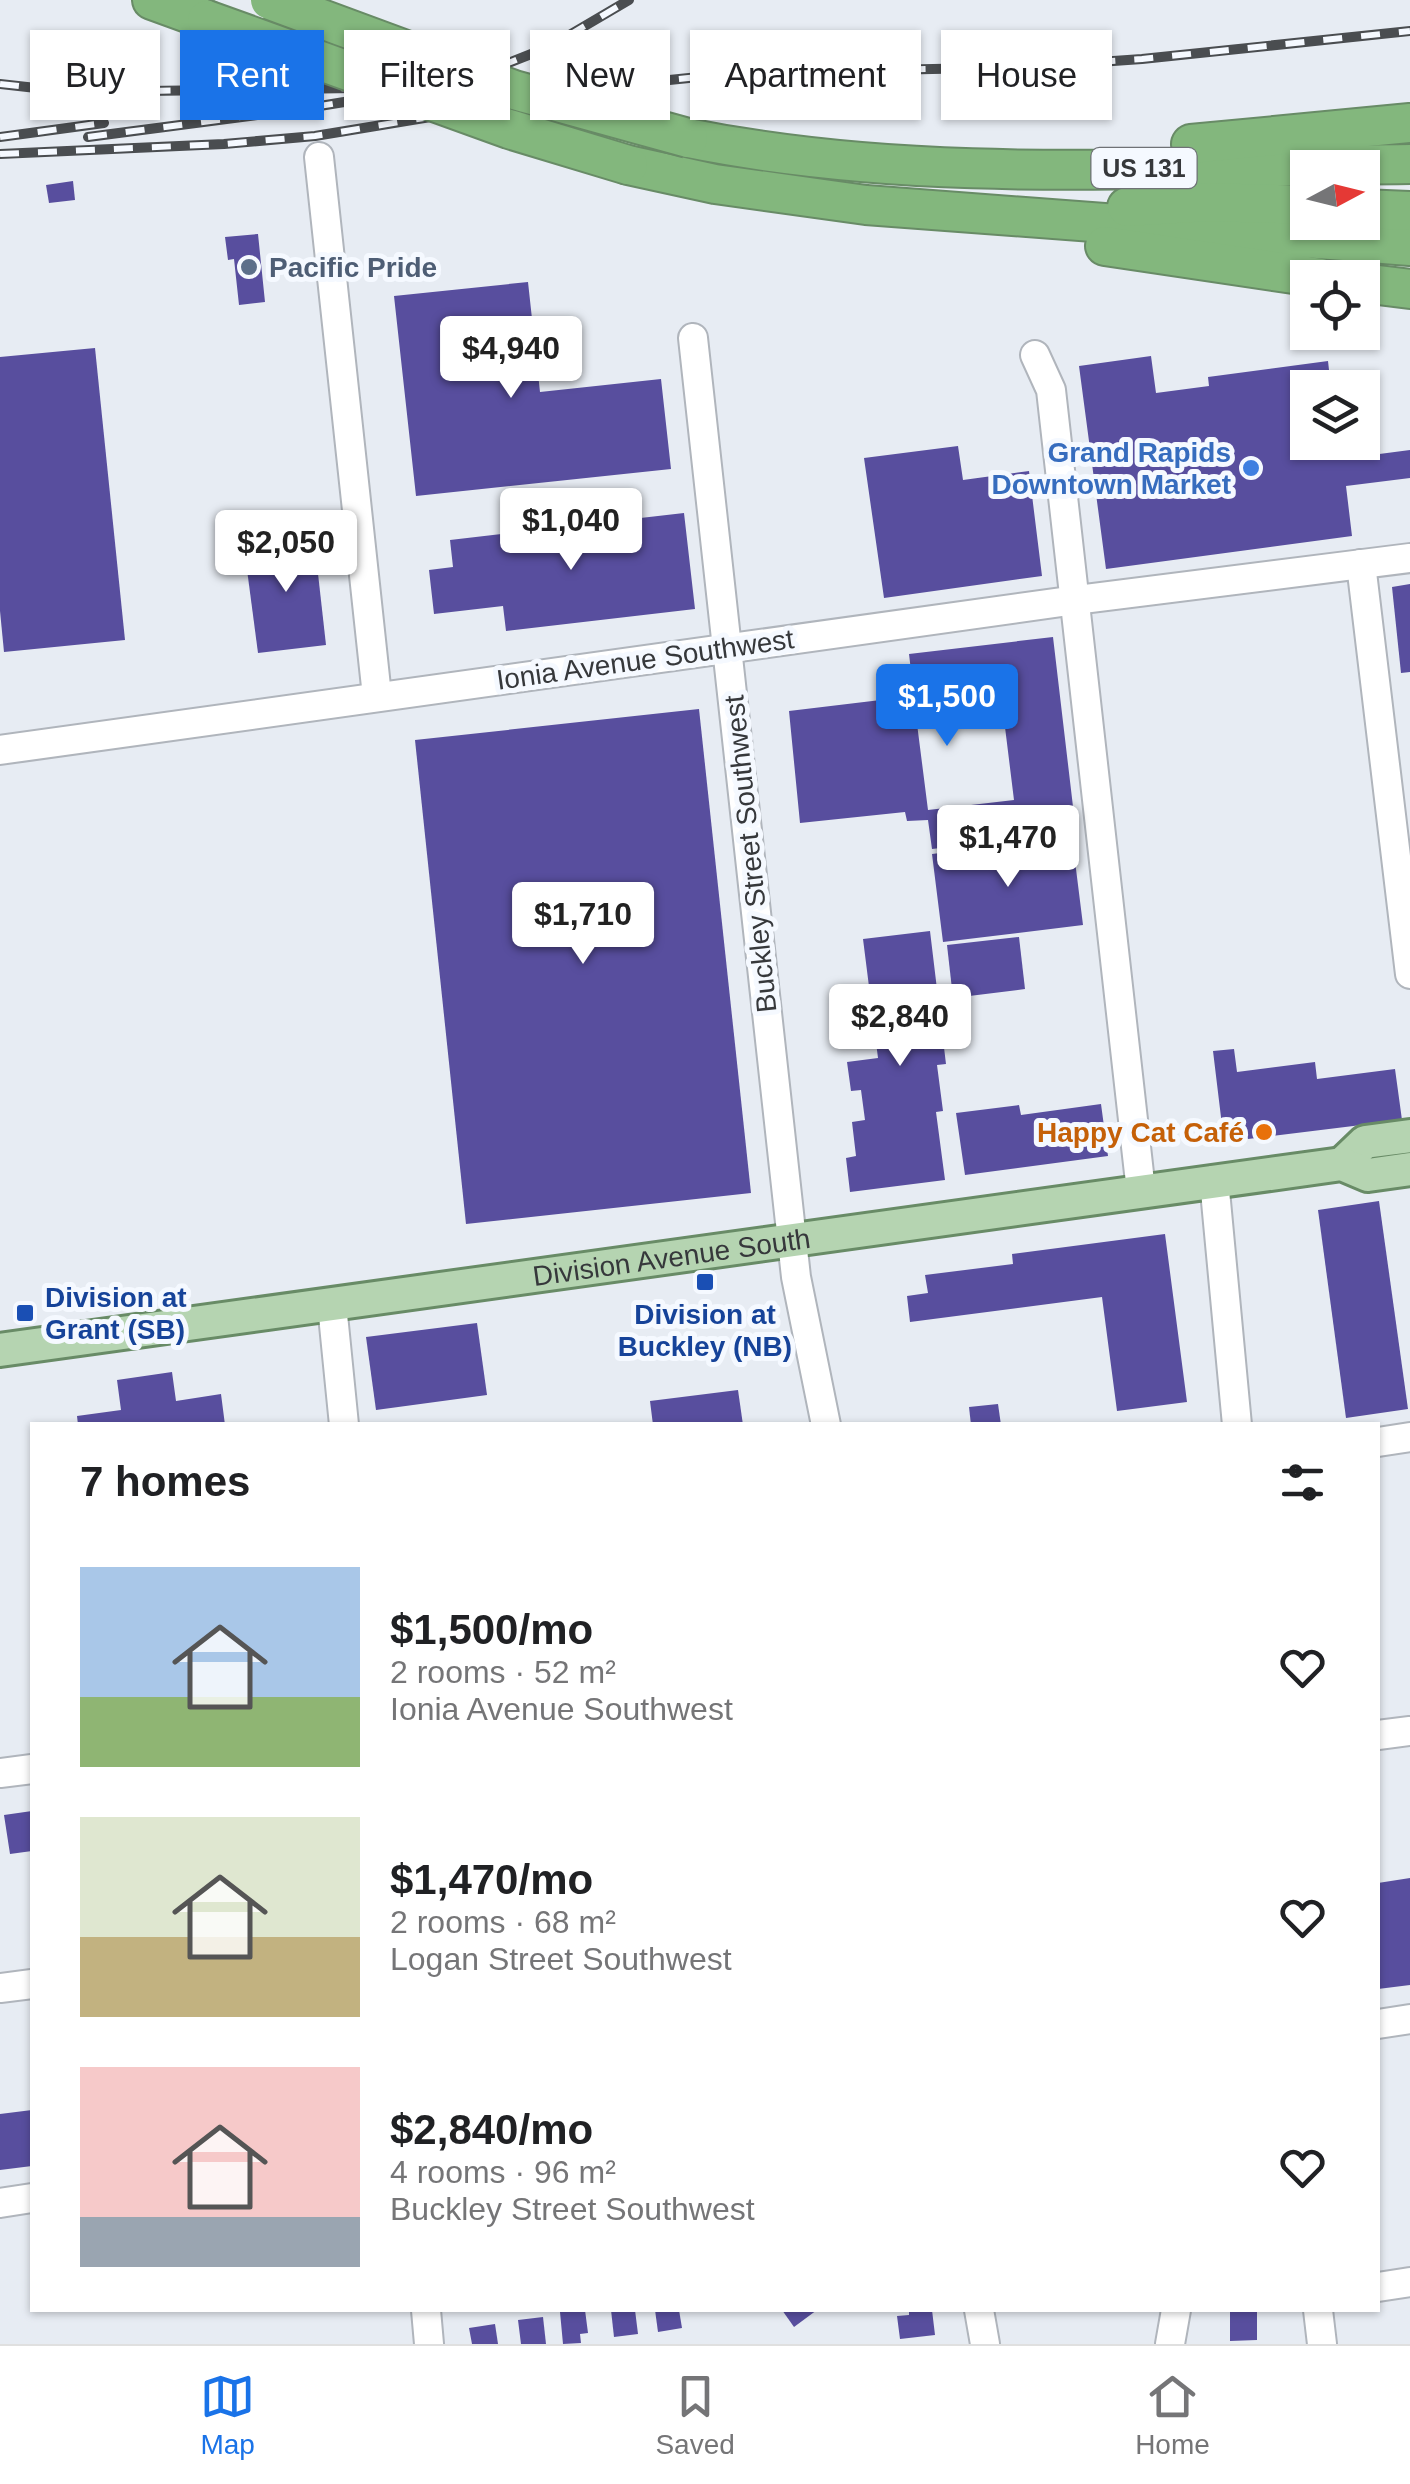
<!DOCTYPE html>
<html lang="en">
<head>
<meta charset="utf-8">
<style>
  :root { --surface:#fff; --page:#f2f2f2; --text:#202124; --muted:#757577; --line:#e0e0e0; --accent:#1a73e8 }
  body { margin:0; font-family:Helvetica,sans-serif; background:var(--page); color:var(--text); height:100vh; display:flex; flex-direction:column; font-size:38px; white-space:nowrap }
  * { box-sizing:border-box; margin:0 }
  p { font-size:32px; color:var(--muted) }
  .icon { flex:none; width:55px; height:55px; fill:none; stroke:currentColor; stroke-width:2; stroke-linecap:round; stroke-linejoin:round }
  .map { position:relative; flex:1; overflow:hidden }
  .panel { position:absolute; left:30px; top:1422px; width:1350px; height:890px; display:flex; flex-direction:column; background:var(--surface); border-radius:0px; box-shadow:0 2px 8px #0004 }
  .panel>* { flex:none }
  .banner { position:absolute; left:30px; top:30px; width:1350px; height:90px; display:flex; gap:20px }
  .needle { width:65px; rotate:83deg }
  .fabs { position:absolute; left:1290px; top:150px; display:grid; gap:20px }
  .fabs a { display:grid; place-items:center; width:90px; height:90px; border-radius:0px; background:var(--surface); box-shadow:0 2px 8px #0004; font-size:50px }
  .price { position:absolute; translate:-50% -85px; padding:0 22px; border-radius:10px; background:#fff; color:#222; font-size:32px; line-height:65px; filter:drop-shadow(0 2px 5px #0008) }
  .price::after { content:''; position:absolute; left:50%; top:60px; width:30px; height:22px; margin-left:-15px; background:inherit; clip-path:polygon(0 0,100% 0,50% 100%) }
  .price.current { background:var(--accent); color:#fff }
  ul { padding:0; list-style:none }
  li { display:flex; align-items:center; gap:30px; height:250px; padding:0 50px }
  li span { display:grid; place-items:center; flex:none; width:280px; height:200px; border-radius:0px; color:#555 }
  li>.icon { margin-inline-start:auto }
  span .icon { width:120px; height:120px; fill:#fffc; stroke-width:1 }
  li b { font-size:42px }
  h2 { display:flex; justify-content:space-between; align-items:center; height:120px; padding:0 50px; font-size:42px }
  .tag { padding:0 35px; border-radius:0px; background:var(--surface); box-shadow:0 2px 8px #0004; font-size:35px; line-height:90px }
  .tag.current { background:var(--accent); color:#fff }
  .dock { display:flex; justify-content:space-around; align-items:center; height:140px; border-top:2px solid var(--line); background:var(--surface); font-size:28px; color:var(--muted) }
  .dock a { display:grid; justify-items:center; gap:5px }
  .dock .current { color:var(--accent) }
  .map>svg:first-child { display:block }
</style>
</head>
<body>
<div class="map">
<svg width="1410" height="2344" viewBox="0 0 1410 2344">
  <rect width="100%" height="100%" fill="#e7ecf3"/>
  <g fill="#584e9e" fill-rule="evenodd">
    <path d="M73,181l2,19 -26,3 -3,-18z"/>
    <path d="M258,234l7,68 -26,3 -5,-46 -6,1 -3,-23z"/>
    <path d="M528,282l12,110 121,-13 10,90 -255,27 -22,-200z"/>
    <path d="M95,348l30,292 -121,12 -4,-41v-254z"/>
    <path d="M1151,356l5,37 53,-7 -1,-9 120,-16 3,27h-23v54h31l2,17 69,-9v28l-64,8 6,50 -246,33 -27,-203z"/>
    <path d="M958,446l5,34 66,-9 13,105 -158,22 -20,-140z"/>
    <path d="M684,513l11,96 -189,22 -3,-25 -69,8 -5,-44 24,-3 -3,-27z"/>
    <path d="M314,538l12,107 -68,8 -14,-106z"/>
    <path d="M1410,584v88l-9,1 -9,-86z"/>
    <path d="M1053,637l23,195 -144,17 -4,-29 -21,1 -2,-9 -105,11 -11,-112 125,-15 -5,-42zM992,699l2,13 9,-1 11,89 -86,10 -13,-102z"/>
    <path d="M699,709l52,484 -285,31 -51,-484z"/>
    <path d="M1072,837l11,88 -140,17 -11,-88z"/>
    <path d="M930,931l16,133 -9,1 6,46 -7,1 9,68 -95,12 -4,-34 10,-2 -4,-34 13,-2 -4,-30 -10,1 -4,-29 31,-4 -15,-119z"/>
    <path d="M1019,937l6,52 -72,9 -6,-53z"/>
    <path d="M1234,1049l3,23 78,-10 2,17 78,-10 7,51 -178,22 -11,-91z"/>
    <path d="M1101,1104l7,52 -143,19 -9,-62 63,-8 2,10z"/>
    <path d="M1379,1201l29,208 -62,9 -28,-208z"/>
    <path d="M1165,1234l22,168 -70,9 -15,-114 -192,25 -3,-26 21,-3 -3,-18 88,-11 -1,-10z"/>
    <path d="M477,1323l10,72 -111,15 -10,-73z"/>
    <path d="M172,1372l4,29 45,-7 4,31h-147l-1,-9 44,-6 -4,-30z"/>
    <path d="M738,1390l5,35h-90l-3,-24z"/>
    <path d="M998,1404l3,21h-30l-2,-18z"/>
    <path d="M32,1811v40l-22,3 -6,-39z"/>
    <path d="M1410,1878v107l-32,4v-106z"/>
    <path d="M32,2110v56l-32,4v-56z"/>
    <path d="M585,2310l3,23 -8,1 1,9 -18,1 -3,-32z"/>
    <path d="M611,2310h24l3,24 -24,3z"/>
    <path d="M655,2310h24l3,18 -24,4z"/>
    <path d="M782,2310h35l-23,17z"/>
    <path d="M909,2310h23l3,25 -35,4 -3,-23 12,-1z"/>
    <path d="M1230,2310h27v30l-27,1z"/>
    <path d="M543,2317l3,27h-25l-3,-24z"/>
    <path d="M495,2324l3,20h-26l-3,-16z"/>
  </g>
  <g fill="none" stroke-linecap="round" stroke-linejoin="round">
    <g stroke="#b0b5bc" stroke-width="32">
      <g id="minor">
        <path d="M319,157l58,539"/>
        <path d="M693,338l103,939 30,148"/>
        <path d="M1035,355l16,35 90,801"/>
        <path d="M1361,564l49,410"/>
        <path d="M0,750l1076,-150 334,-42"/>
        <path d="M1214,1180l23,245"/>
        <path d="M332,1305l12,120"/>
        <path d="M1378,1442l32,-5"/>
        <path d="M1378,1735l32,-4"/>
        <path d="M0,1773l32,-4"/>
        <path d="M0,1988l32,-4"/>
        <path d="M1378,2024l32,-5"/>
        <path d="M0,2203l32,-5"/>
        <path d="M1378,2287l32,-5"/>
        <path d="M426,2310l3,34"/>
        <path d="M979,2310l6,34"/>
        <path d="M1318,2310l4,34"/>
        <path d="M1170,2344l6,-34"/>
      </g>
    </g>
    <g stroke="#688b66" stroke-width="38">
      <g id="major">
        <path d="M1342,1164l23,-22 45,-6"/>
        <path id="s1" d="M0,1350l1342,-186 26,11 42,-6"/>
      </g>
    </g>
    <g stroke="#688b66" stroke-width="42">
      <g id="highway">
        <path d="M152,0l55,20"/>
        <path d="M688,138c238,48 481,28 722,26"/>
        <path d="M1191,144l219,-21"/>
        <path d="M628,165l87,19 151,21 544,41"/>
        <path d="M1127,207l82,-5 99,3"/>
        <path d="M1362,209l48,2"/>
        <path d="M1105,246l216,32"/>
        <path d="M1362,283l48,6"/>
      </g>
    </g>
    <use href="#minor" stroke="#fff" stroke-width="28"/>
    <use href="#major" stroke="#b5d4b1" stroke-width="32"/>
    <use href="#highway" stroke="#83b77d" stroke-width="38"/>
    <g stroke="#4a4d50" stroke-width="10">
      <g id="rail">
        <path d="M0,84l72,8 283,-4"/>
        <path d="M0,137l104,-14"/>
        <path d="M88,137l207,-27 160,-26 94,-37 80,-47"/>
        <path d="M0,154l224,-10 91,-8 315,-52 108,-11 289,-6 115,-8 268,-28"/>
      </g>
    </g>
    <use href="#rail" stroke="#f5f9ff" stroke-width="6" stroke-dasharray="19" stroke-linecap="butt"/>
    <g stroke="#688b66" stroke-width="42" stroke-linecap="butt">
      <g id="highway-bridge">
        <path d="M270,0l244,90 174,48"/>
        <path d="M207,20l302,109 119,36"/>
      </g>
    </g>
    <use href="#highway-bridge" stroke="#83b77d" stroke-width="38"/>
  </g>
  <circle fill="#5c6f8a" stroke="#f5f9ff" stroke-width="4" cx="249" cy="267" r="10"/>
  <circle fill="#3f7fe0" stroke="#f5f9ff" stroke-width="4" cx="1251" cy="468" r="10"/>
  <circle fill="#e8710a" stroke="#f5f9ff" stroke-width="4" cx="1264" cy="1132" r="10"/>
  <g fill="#1a4fb4" stroke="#f5f9ff" stroke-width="4">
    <rect x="695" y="1272" width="20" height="20" rx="5"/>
    <rect x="15" y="1303" width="20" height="20" rx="5"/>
  </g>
  <g text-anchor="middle" stroke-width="10" stroke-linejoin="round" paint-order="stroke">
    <rect fill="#f5f9ff" stroke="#6f7276" stroke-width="2.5" x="1091.5" y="148" width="105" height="40" rx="8"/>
    <g font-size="25" font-weight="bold" fill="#36383b">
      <text x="1144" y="177">US 131</text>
    </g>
    <g font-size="28" font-weight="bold" fill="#4e5e75" stroke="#f5f9ff" text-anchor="start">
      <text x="269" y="277">Pacific Pride</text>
    </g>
    <g font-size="28" font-weight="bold" fill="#366cbe" stroke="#f5f9ff" text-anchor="end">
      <text x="1231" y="462">Grand Rapids<tspan x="1231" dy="32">Downtown Market</tspan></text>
    </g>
    <g font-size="28" fill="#36383b" stroke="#f5f9ff">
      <text transform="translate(645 659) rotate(-8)" y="10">Ionia Avenue Southwest</text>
      <text transform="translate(750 854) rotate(-96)" y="10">Buckley Street Southwest</text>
      <text dy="10" stroke="none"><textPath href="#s1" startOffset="678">Division Avenue South</textPath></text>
    </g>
    <g font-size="28" font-weight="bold" fill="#c56008" stroke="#f5f9ff" text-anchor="end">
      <text x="1244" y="1142">Happy Cat Café</text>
    </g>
    <g font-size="28" font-weight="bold" fill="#164399" stroke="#f5f9ff" text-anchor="start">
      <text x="45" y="1307">Division at<tspan x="45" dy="32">Grant (SB)</tspan></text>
      <text x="705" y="1324" text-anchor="middle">Division at<tspan x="705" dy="32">Buckley (NB)</tspan></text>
    </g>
  </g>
</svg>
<div class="fabs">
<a><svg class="needle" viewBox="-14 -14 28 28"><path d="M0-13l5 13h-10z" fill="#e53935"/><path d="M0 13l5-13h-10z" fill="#757577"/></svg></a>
<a><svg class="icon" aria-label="locate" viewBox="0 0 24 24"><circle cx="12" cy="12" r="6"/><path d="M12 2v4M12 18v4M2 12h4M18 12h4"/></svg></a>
<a><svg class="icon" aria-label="layers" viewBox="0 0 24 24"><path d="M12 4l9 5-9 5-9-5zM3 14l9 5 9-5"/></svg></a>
</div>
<b class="price" style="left:511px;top:401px">$4,940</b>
<b class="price" style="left:571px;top:573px">$1,040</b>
<b class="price" style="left:286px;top:595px">$2,050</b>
<b class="price current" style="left:947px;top:749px">$1,500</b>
<b class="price" style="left:1008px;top:890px">$1,470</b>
<b class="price" style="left:583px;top:967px">$1,710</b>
<b class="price" style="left:900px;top:1069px">$2,840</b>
<div class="banner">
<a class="tag">Buy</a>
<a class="tag current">Rent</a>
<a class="tag">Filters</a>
<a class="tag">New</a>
<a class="tag">Apartment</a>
<a class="tag">House</a>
</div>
<section class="panel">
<h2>7 homes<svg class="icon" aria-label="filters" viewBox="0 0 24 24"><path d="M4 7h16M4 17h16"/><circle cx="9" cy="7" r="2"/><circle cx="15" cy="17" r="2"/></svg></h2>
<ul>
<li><span style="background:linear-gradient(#a9c7e8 65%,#8fb573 0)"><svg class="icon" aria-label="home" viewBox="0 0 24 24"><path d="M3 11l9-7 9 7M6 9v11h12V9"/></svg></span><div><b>$1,500/mo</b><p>2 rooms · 52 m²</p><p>Ionia Avenue Southwest</p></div><svg class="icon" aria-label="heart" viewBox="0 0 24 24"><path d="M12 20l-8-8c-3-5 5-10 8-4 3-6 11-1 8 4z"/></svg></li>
<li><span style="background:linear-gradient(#dfe7d0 60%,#c2b280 0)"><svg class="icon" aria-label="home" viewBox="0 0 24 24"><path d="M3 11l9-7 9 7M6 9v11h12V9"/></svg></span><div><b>$1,470/mo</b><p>2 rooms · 68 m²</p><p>Logan Street Southwest</p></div><svg class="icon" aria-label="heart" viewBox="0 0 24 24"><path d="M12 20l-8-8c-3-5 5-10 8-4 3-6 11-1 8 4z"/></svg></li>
<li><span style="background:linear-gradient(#f6c9c9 75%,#9aa5b1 0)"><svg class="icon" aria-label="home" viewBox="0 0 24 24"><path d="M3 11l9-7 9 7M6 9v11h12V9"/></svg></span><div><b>$2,840/mo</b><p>4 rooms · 96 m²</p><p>Buckley Street Southwest</p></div><svg class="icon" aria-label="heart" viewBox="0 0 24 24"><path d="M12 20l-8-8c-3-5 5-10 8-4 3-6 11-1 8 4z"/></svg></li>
</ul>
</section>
</div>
<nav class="dock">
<a class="current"><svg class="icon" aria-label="map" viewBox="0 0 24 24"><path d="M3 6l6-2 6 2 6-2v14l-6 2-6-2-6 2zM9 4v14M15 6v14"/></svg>Map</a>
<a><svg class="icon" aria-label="saved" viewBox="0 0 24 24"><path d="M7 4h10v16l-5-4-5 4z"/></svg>Saved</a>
<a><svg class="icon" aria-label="home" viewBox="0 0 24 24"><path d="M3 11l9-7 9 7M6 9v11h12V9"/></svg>Home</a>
</nav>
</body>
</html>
